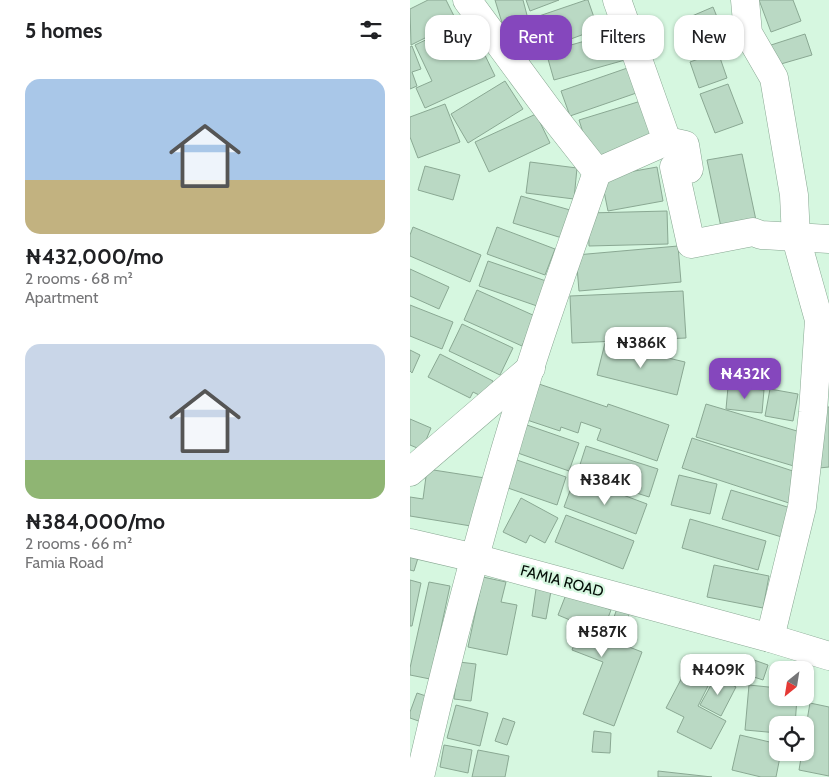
<!DOCTYPE html>
<html lang="en">
<head>
<meta charset="utf-8">
<style>
  :root { --surface:#fff; --page:#f6f6f6; --text:#202124; --muted:#757577; --accent:#8547bd }
  body { margin:0; font-family:Cabin,sans-serif; background:var(--page); color:var(--text); height:100vh; display:flex; flex-direction:column; font-size:19px; white-space:nowrap }
  * { box-sizing:border-box; margin:0 }
  p { font-size:16px; color:var(--muted) }
  .icon { flex:none; width:28px; height:28px; fill:none; stroke:currentColor; stroke-width:2; stroke-linecap:round; stroke-linejoin:round }
  .map { position:relative; flex:1; overflow:hidden }
  .details { display:flex; flex-direction:column; background:var(--surface); width:410px }
  .details>* { flex:none }
  .guide { position:absolute; left:15px; top:15px; width:329px; height:45px; display:flex; gap:10px }
  .needle { width:32px; rotate:210deg }
  .tools { position:absolute; left:359px; top:661px; display:grid; gap:10px }
  .tools a { display:grid; place-items:center; width:45px; height:45px; border-radius:10px; background:var(--surface); box-shadow:0 1px 4px #0004; font-size:25px }
  .price { position:absolute; translate:-50% -42px; padding:0 11px; border-radius:10px; background:#fff; color:#222; font-size:16px; line-height:32px; filter:drop-shadow(0 1px 2px #0008) }
  .price::after { content:''; position:absolute; left:50%; top:30px; width:15px; height:11px; margin-left:-8px; background:inherit; clip-path:polygon(0 0,100% 0,50% 100%) }
  .price.active { background:var(--accent); color:#fff }
  ul { padding:0; list-style:none }
  li { display:grid; align-content:center; gap:10px; height:265px; padding:0 25px }
  li span { display:grid; place-items:center; height:155px; border-radius:15px; color:#555 }
  li>.icon { margin-inline-start:auto }
  span .icon { width:90px; height:90px; fill:#fffc; stroke-width:1 }
  li b { font-size:21px }
  h2 { display:flex; justify-content:space-between; align-items:center; height:60px; padding:0 25px; font-size:21px }
  .chip { padding:0 18px; border-radius:15px; background:var(--surface); box-shadow:0 1px 4px #0004; font-size:18px; line-height:45px }
  .chip.active { background:var(--accent); color:#fff }
  main { display:flex; flex:1; min-height:0 }
  .map>svg:first-child { display:block }
</style>
</head>
<body>
<main>
<section class="details">
<h2>5 homes<svg class="icon" aria-label="filters" viewBox="0 0 24 24"><path d="M4 7h16M4 17h16"/><circle cx="9" cy="7" r="2"/><circle cx="15" cy="17" r="2"/></svg></h2>
<ul>
<li><span style="background:linear-gradient(#a9c7e8 65%,#c2b280 0)"><svg class="icon" aria-label="home" viewBox="0 0 24 24"><path d="M3 11l9-7 9 7M6 9v11h12V9"/></svg></span><div><b>₦432,000/mo</b><p>2 rooms · 68 m²</p><p>Apartment</p></div></li>
<li><span style="background:linear-gradient(#c9d6e8 75%,#8fb573 0)"><svg class="icon" aria-label="home" viewBox="0 0 24 24"><path d="M3 11l9-7 9 7M6 9v11h12V9"/></svg></span><div><b>₦384,000/mo</b><p>2 rooms · 66 m²</p><p>Famia Road</p></div></li>
</ul>
</section>
<div class="map">
<svg width="419" height="777" viewBox="0 0 419 777">
  <rect width="100%" height="100%" fill="#d6f7e0"/>
  <g fill="#bad9c4" stroke="#8aa893">
    <path d="M18,0h18l11,22 -46,23 -1,-36z"/>
    <path d="M85,0h28l5,19 -25,7z"/>
    <path d="M116,0h33l-29,11z"/>
    <path d="M176,0h2l10,29 -49,18 -10,-31z"/>
    <path d="M349,0h34l8,21 -30,11z"/>
    <path d="M303,7l13,32 -28,12 -13,-32z"/>
    <path d="M58,20l27,56 -70,32 -9,-20 16,-7 -17,-36z"/>
    <path d="M207,32l8,28 -71,20 -8,-28z"/>
    <path d="M395,34l7,21 -38,11 -6,-20z"/>
    <path d="M2,46l9,23 -9,3 5,14 -7,3v-42z"/>
    <path d="M308,52l9,26 -28,10 -9,-26z"/>
    <path d="M226,65l9,25 -75,26 -9,-25z"/>
    <path d="M95,81l18,28 -55,34 -17,-29z"/>
    <path d="M318,84l15,39 -28,10 -15,-39z"/>
    <path d="M231,101l12,38 -62,19 -12,-38z"/>
    <path d="M35,104l15,38 -42,16 -8,-21v-20z"/>
    <path d="M126,114l14,29 -61,29 -14,-30z"/>
    <path d="M332,154l15,71 -35,7 -15,-72z"/>
    <path d="M120,162l47,6 -3,31 -48,-6z"/>
    <path d="M15,166l35,9 -7,25 -35,-10z"/>
    <path d="M247,167l6,34 -55,10 -7,-34z"/>
    <path d="M111,196l49,14 -8,28 -49,-15z"/>
    <path d="M257,211l1,33 -79,2 -1,-33z"/>
    <path d="M3,227l68,28 -11,27 -60,-26v-21z"/>
    <path d="M87,227l58,22 -10,26 -58,-21z"/>
    <path d="M268,246l3,36 -102,9 -3,-36z"/>
    <path d="M78,261l58,20 -9,25 -58,-20z"/>
    <path d="M0,269l39,18 -10,22 -29,-13z"/>
    <path d="M67,290l58,26 -13,30 -58,-26z"/>
    <path d="M273,291l3,47 -114,5 -2,-47z"/>
    <path d="M0,305l43,17 -11,27 -32,-13z"/>
    <path d="M52,324l51,24 -13,27 -51,-24z"/>
    <path d="M195,343l80,19 -8,33 -80,-20z"/>
    <path d="M0,350l10,5 -8,18 -2,-2z"/>
    <path d="M30,354l53,27 -8,17 -12,-6 -3,6 -42,-21z"/>
    <path d="M129,384l68,23 1,-3 61,21 -12,36 -60,-21 4,-11 -20,-7 -3,11 -17,-6 -1,4 -33,-11z"/>
    <path d="M318,387l36,3 -2,23 -36,-4z"/>
    <path d="M360,389l28,5 -5,27 -28,-5z"/>
    <path d="M296,404l101,30 -10,33 -101,-30z"/>
    <path d="M406,407h13v60l-10,1z"/>
    <path d="M0,419l21,9 -9,22 -12,-5z"/>
    <path d="M114,424l55,19 -10,28 -54,-19z"/>
    <path d="M282,438l110,36 -10,30 -110,-36z"/>
    <path d="M176,446l72,23 -9,28 -72,-23z"/>
    <path d="M104,459l52,18 -9,28 -52,-18z"/>
    <path d="M17,469l58,9 -8,49 -67,-11v-19l13,2z"/>
    <path d="M269,475l38,9 -7,30 -39,-9z"/>
    <path d="M165,477l72,27 -11,30 -72,-27z"/>
    <path d="M321,490l63,19 -9,29 -63,-19z"/>
    <path d="M111,498l37,20 -13,25 -15,-8 -4,8 -23,-11z"/>
    <path d="M156,515l68,26 -11,28 -68,-27z"/>
    <path d="M280,519l76,22 -8,29 -76,-22z"/>
    <path d="M0,555l8,3 -4,13 -4,-1z"/>
    <path d="M304,565l55,11 -6,32 -56,-11z"/>
    <path d="M73,577l23,5 -5,20 16,3 -10,50 -39,-8z"/>
    <path d="M0,580l11,3 -9,43h-2z"/>
    <path d="M19,582l21,4 -20,93 -20,-4v-7z"/>
    <path d="M126,589l15,2 -5,28 -14,-3z"/>
    <path d="M157,592l44,18 -10,26 41,16 -28,74 -31,-12 20,-52 -31,-12 10,-25 -24,-10z"/>
    <path d="M208,606l13,4 -8,19 -12,-4z"/>
    <path d="M344,660l14,5 -5,15 -15,-5z"/>
    <path d="M49,662l17,2 -5,37 -17,-2z"/>
    <path d="M278,666l24,12 -14,28 28,15 -15,28 -34,-17 7,-15 -18,-9z"/>
    <path d="M306,676l20,11 -15,29 -21,-11z"/>
    <path d="M339,685l29,3v10h19l-2,27h-17v8l-33,-3z"/>
    <path d="M7,693l18,6 -8,25 -17,-6v-6z"/>
    <path d="M400,703l19,4v69l-30,-6 3,-18h3v-20z"/>
    <path d="M46,705l32,8 -8,33 -33,-8z"/>
    <path d="M93,718l12,4 -8,23 -12,-4z"/>
    <path d="M184,731l17,2 -1,20 -18,-1z"/>
    <path d="M330,735l38,9v8h3l-5,25h-15l-29,-7z"/>
    <path d="M34,745l28,5 -4,23 -28,-6z"/>
    <path d="M68,750l31,6 -4,21h-33z"/>
    <path d="M248,771l54,6h-54z"/>
  </g>
  <g fill="none" stroke-linecap="round" stroke-linejoin="round">
    <g stroke="#88a792" stroke-width="29">
      <g id="minor">
        <path d="M335,0l3,33 26,45 20,117 2,43 23,82 -6,92 -11,95 -32,131"/>
        <path d="M257,141l18,4 4,24 -15,-2 17,77 62,-12 8,3 68,4"/>
        <path d="M187,172l70,-31 -50,-141"/>
        <path d="M0,472l121,-104"/>
        <path d="M0,543l65,15 295,80 59,18"/>
        <path d="M10,777c31,-137 68,-274 110,-409 21,-66 45,-131 67,-196l-48,-61 -82,-111"/>
      </g>
    </g>
    <use href="#minor" stroke="#fff" stroke-width="28"/>
  </g>
  <g text-anchor="middle" stroke-width="4.5" stroke-linejoin="round" paint-order="stroke">
    <g font-size="15" fill="#040e07" stroke="#d6f7e0">
      <text transform="translate(152 581) rotate(15)" y="5">FAMIA ROAD</text>
    </g>
  </g>
</svg>
<div class="tools">
<a><svg class="needle" viewBox="-14 -14 28 28"><path d="M0-13l5 13h-10z" fill="#e53935"/><path d="M0 13l5-13h-10z" fill="#757577"/></svg></a>
<a><svg class="icon" aria-label="locate" viewBox="0 0 24 24"><circle cx="12" cy="12" r="6"/><path d="M12 2v4M12 18v4M2 12h4M18 12h4"/></svg></a>
</div>
<b class="price" style="left:231px;top:369px">₦386K</b>
<b class="price active" style="left:335px;top:400px">₦432K</b>
<b class="price" style="left:195px;top:506px">₦384K</b>
<b class="price" style="left:192px;top:658px">₦587K</b>
<b class="price" style="left:308px;top:696px">₦409K</b>
<div class="guide">
<a class="chip">Buy</a>
<a class="chip active">Rent</a>
<a class="chip">Filters</a>
<a class="chip">New</a>
</div>
</div>
</main>
</body>
</html>
